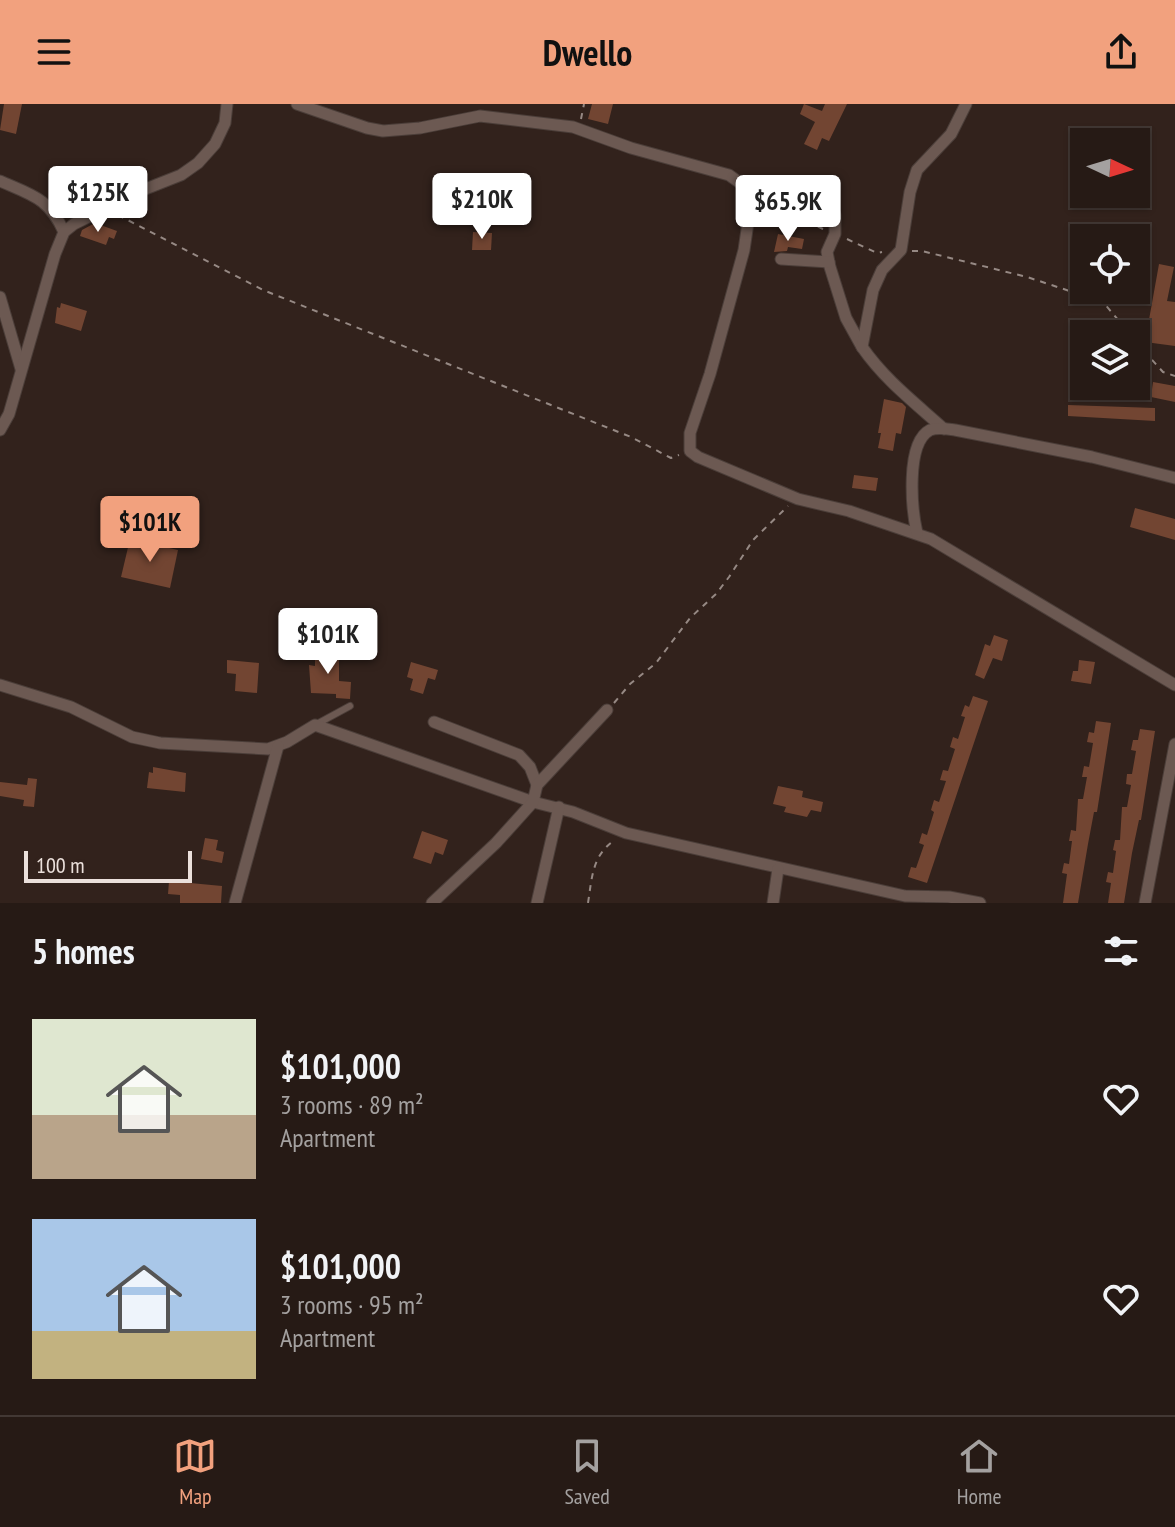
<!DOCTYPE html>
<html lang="en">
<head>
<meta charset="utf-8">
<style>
  :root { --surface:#261a15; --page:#322722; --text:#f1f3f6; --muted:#a4a1a0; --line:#423834; --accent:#f2a17e }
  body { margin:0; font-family:"PT Sans Narrow",sans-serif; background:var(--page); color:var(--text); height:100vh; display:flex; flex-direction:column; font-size:30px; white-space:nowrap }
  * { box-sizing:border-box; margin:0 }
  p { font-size:26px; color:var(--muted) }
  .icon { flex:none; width:44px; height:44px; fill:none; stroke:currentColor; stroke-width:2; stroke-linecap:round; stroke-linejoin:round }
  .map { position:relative; height:799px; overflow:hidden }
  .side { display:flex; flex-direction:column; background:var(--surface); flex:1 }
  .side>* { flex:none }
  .needle { width:52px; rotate:94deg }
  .buttons { position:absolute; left:1070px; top:24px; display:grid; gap:16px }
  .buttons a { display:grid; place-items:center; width:80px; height:80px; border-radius:0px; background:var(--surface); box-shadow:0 2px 6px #0004,0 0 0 2px var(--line); font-size:40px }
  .scale { position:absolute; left:24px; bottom:20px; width:168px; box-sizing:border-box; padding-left:8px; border:4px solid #ebe0db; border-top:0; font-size:22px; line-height:28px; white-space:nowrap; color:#ebe0db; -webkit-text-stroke:6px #32221c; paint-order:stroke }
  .price { position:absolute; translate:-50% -68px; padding:0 18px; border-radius:8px; background:#fff; color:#222; font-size:26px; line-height:52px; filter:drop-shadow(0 2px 4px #0008) }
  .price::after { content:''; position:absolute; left:50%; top:48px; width:24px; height:18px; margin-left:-12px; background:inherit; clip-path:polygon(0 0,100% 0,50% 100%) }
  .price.active { background:var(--accent); color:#111 }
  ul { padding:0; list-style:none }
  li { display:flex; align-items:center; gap:24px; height:200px; padding:0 32px }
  li span { display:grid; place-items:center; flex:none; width:224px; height:160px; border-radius:0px; color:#555 }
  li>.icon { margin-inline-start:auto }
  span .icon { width:96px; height:96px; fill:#fffc; stroke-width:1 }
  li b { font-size:34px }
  h2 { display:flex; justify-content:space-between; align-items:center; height:96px; padding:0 32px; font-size:34px }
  header { display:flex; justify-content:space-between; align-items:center; height:104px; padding:0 32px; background:var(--accent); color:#111; font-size:36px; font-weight:800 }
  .tab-bar { display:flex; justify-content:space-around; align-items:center; height:112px; border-top:2px solid var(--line); background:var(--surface); font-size:22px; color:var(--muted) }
  .tab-bar a { display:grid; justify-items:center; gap:4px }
  .tab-bar .active { color:var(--accent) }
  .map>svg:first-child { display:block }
</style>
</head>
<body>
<header><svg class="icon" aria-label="menu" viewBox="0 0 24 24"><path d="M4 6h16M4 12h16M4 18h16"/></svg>Dwello<svg class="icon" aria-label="share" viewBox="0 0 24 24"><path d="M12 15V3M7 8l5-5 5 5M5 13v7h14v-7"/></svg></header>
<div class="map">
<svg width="1175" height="799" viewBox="0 0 1175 799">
  <rect width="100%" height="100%" fill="#32221c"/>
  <g fill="#724532">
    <path d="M4,0h18l-6,30 -16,-4z"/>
    <path d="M592,0h21l-5,20 -20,-5z"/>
    <path d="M804,0l18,7 3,-7h22l-18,37 -7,-3 -5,12 -13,-6 11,-22 -15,-8z"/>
    <path d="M95,119l22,8 -3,8 -5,-2 -3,8 -26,-9 2,-6z"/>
    <path d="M473,128l19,1 -1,17h-19z"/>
    <path d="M778,130l26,5 -2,10 -14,-2 -1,4 -13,1z"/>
    <path d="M1159,160l15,3 -7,34 8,1v44l-30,-4z"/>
    <path d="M61,199l26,8 -6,20 -26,-8 2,-16 3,1z"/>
    <path d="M1153,278l22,4v16l-24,-5z"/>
    <path d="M884,295l18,4 4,4 -5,27 -5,-1 -3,18 -15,-3 3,-15h-3z"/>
    <path d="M1068,301l87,3v13l-87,-5z"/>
    <path d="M854,371l24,3 -2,13 -24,-3z"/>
    <path d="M1135,404l40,11v21l-45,-13z"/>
    <path d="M130,435l48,11 -8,38 -49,-11z"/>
    <path d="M994,531l14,5 -6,21 -9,-3 -9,21 -9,-4 10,-31 5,2z"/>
    <path d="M315,547l18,1v3h6v26l12,1 -1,17 -14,-1v-4l-25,-1 -2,-28 6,1z"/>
    <path d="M227,556l32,3 -2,30 -22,-2 1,-17 -9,-1z"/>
    <path d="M1079,556l16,2 -4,22 -20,-3 2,-10h5z"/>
    <path d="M411,558l27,8 -3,10 -7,-2 -5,16 -13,-4 3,-11 -6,-2z"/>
    <path d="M973,592l15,5 -61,182 -19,-6 3,-10 5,1 8,-23 -5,-2 3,-10 5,2 7,-23 -3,-2 3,-10 5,2 7,-21 -6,-1 3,-10 5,1 7,-22 -5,-2 3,-10 5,2 7,-22 -4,-1 4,-11 4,2z"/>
    <path d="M1096,617l15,2 -14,89h-3l-6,32 -10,59h-15l4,-29 -5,-1 2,-10 5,1 3,-23h-3l2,-11 5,1 2,-32h5l4,-22h-5l2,-11 5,1 4,-24 -6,-1 2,-10 5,1z"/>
    <path d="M1140,625l15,2 -14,89h-2l-7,33 -8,50h-16l3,-20 -5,-1 2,-10 5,1 3,-22 -3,-1 2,-10h5l2,-33h5l4,-22 -5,-1 1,-10h5l4,-23 -5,-1 2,-10h5z"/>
    <path d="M153,663l33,6 -1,19 -38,-4 2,-16 4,1z"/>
    <path d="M28,674l9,1 -3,28 -11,-1 1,-6 -24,-4v-14l27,3z"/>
    <path d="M778,682l25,5 -1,6 21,5 -2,10 -10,-2 -4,7 -23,-5 2,-5 -13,-3z"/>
    <path d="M422,727l26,9 -5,15 -8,-3 -4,12 -18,-6z"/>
    <path d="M205,734l13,2 -2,10 8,2 -2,11 -21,-4z"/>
    <path d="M169,777l53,5 -1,17h-41v-8l-12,-1z"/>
  </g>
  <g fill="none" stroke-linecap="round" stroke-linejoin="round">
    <g stroke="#4b3e39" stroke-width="8">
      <path id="service" d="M315,621l35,-19"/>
    </g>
    <g stroke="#4b3e39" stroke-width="13">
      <g id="minor">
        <path d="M297,0l70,24 16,3 37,-3 60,-12 93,11 58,21 98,27 18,13 3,10v11l-6,41 -34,124 -20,59v18l8,6 100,42 51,12 82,28 244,146"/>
        <path d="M0,77c32,14 49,17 64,51"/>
        <path d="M747,84l88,27v19l-8,18 3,15 16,51 16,29"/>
        <path d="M781,155l48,3"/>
        <path d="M0,193l21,72"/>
        <path d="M944,325c-30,-27 -59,-49 -82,-82l11,-57 9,-20 19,-20 9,-58 7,-22 34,-36 15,-30"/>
        <path d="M0,326l9,-16 46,-160 9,-22 10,-8 69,-34 38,-15 17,-12 17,-19 10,-21 2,-19"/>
        <path d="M917,429c-5,-22 -12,-90 13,-103 8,-3 17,-1 25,0l137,27 83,21"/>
        <path d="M0,581l71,22 61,30 28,6 108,6 19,-7 28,-17 218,77 40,10 53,21 279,63 44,1 31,6"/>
        <path d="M434,618l85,33 11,12 7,18"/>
        <path d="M235,799l43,-157"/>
        <path d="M432,799l64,-60 37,-41 4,-17 70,-75"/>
        <path d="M537,799l22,-96"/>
        <path d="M773,799l5,-34"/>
        <path d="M1145,799l30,-159"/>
      </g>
    </g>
    <g stroke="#968984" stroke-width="2" stroke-dasharray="6 6" stroke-linecap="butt">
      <path d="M581,15l3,-15"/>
      <path d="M785,108l38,17"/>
      <path d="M118,111l145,75 368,147 40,21 8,-3"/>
      <path d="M847,135l30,14 5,-1"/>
      <path d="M912,147h10l105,26 76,25 27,32"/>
      <path d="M1136,238l27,30 12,4"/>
      <path d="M614,599l16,-19 26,-21 34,-45 26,-24 13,-17 24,-37 35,-34"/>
      <path d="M588,799c4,-25 4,-48 27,-63"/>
    </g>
    <use href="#service" stroke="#6c5952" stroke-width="6"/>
    <use href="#minor" stroke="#6c5952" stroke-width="11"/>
  </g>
</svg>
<div class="buttons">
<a><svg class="needle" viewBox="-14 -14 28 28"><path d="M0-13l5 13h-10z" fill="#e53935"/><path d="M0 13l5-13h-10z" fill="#a4a1a0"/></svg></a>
<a><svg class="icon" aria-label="locate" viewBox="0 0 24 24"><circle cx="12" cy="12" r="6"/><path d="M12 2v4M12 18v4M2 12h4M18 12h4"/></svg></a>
<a><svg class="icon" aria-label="layers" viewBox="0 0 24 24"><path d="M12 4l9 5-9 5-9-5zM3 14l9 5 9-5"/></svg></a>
</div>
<div class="scale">100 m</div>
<b class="price" style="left:98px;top:130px">$125K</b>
<b class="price" style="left:482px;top:137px">$210K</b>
<b class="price" style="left:788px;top:139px">$65.9K</b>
<b class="price active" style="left:150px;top:460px">$101K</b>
<b class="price" style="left:328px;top:572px">$101K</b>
</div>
<section class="side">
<h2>5 homes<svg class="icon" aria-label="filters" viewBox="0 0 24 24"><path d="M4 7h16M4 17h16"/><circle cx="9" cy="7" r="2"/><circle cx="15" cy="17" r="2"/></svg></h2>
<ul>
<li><span style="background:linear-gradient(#dfe7d0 60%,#b9a48a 0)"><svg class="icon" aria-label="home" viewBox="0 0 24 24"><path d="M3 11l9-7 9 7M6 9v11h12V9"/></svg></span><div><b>$101,000</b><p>3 rooms · 89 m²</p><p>Apartment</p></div><svg class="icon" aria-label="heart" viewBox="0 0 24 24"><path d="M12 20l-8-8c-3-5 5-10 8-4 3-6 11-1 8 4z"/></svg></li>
<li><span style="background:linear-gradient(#a9c7e8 70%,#c2b280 0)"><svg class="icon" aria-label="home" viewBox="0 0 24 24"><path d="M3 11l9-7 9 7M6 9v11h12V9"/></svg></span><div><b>$101,000</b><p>3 rooms · 95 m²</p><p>Apartment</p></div><svg class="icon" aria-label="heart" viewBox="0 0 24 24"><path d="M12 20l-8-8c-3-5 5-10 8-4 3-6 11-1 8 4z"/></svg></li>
</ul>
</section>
<nav class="tab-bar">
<a class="active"><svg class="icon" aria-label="map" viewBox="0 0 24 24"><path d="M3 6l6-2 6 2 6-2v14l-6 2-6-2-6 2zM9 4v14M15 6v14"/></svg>Map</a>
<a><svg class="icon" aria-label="saved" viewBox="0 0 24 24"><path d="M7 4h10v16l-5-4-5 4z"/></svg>Saved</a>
<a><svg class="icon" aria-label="home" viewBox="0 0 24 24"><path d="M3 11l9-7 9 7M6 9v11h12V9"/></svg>Home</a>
</nav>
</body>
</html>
